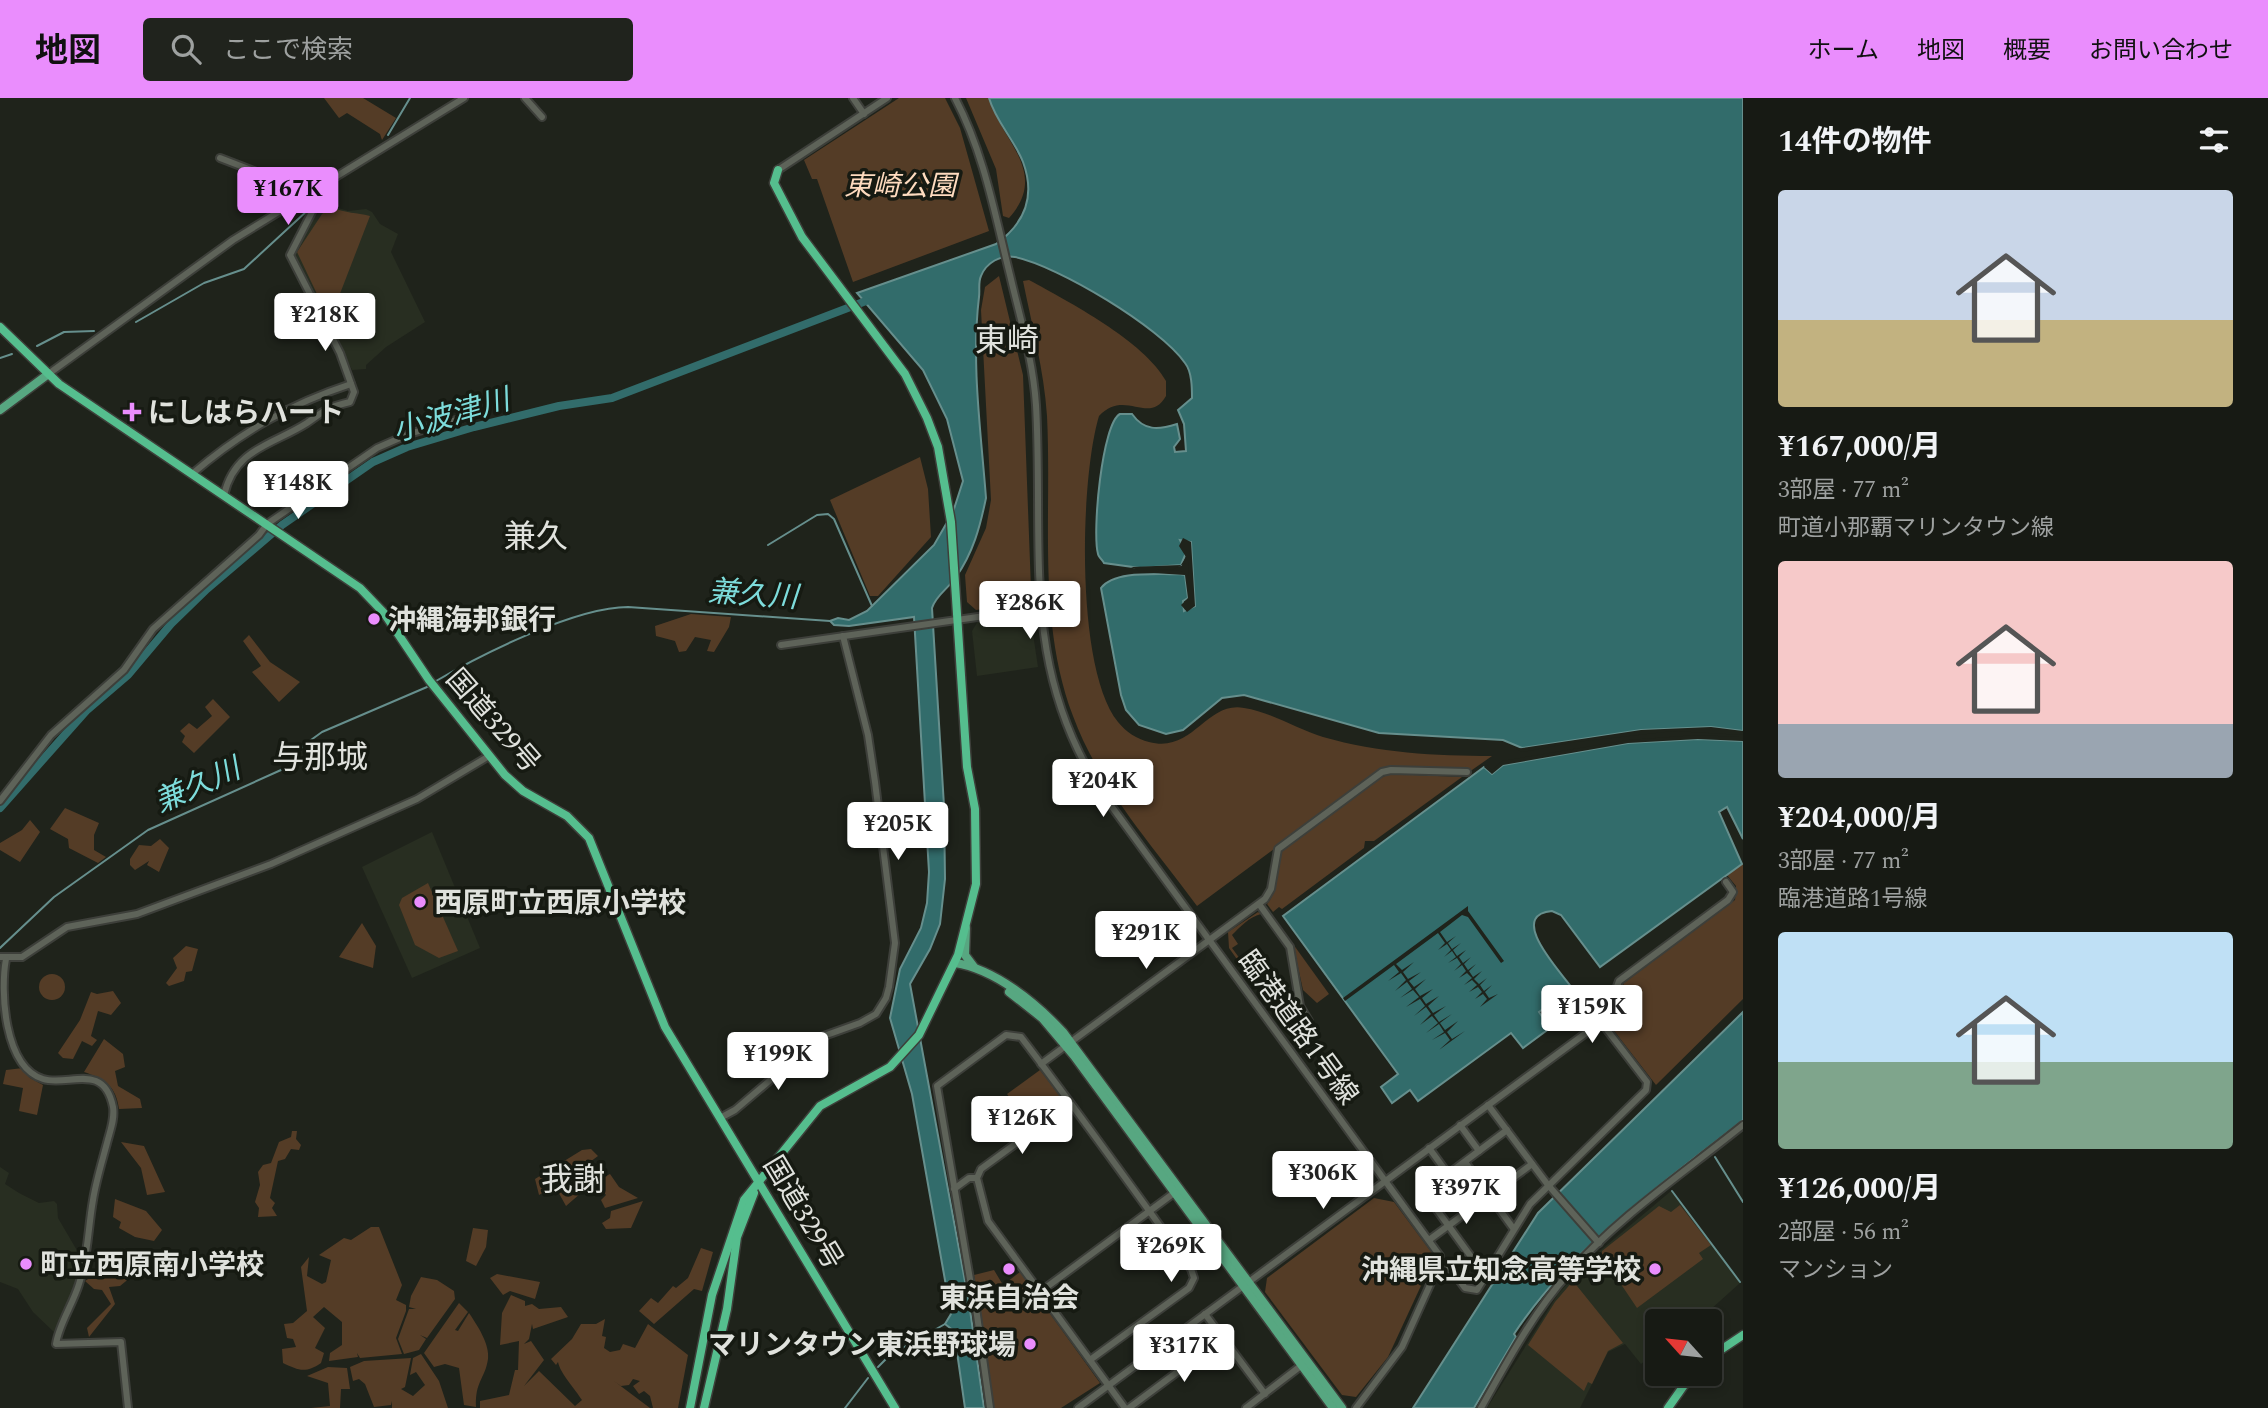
<!DOCTYPE html>
<html lang="ja">
<head>
<meta charset="utf-8">
<style>
  :root { --surface:#171a14; --page:#20231d; --text:#f1f3f6; --muted:#9ea1a0; --line:#363834; --accent:#ea8dfd }
  body { margin:0; font-family:Spectral,"Noto Sans JP",serif; background:var(--page); color:var(--text); height:100vh; display:flex; flex-direction:column; font-size:26px; white-space:nowrap }
  * { box-sizing:border-box; margin:0 }
  p { font-size:23px; color:var(--muted) }
  .icon { flex:none; width:38px; height:38px; fill:none; stroke:currentColor; stroke-width:2; stroke-linecap:round; stroke-linejoin:round }
  .map { position:relative; flex:1; overflow:hidden }
  .drawer { display:flex; flex-direction:column; background:var(--surface); width:525px }
  .drawer>* { flex:none }
  .needle { width:46px; rotate:297deg }
  .controls { position:absolute; left:1645px; top:1211px; display:grid; gap:14px }
  .controls a { display:grid; place-items:center; width:77px; height:77px; border-radius:7px; background:var(--surface); box-shadow:0 4px 10px #0003,0 0 0 2px var(--line); font-size:35px }
  .price { position:absolute; translate:-50% -60px; padding:0 16px; border-radius:7px; background:#fff; color:#222; font-size:23px; line-height:46px; filter:drop-shadow(0 2px 4px #0008) }
  .price::after { content:''; position:absolute; left:50%; top:42px; width:21px; height:16px; margin-left:-10px; background:inherit; clip-path:polygon(0 0,100% 0,50% 100%) }
  .price.current { background:var(--accent); color:#111 }
  ul { padding:0; list-style:none }
  li { display:grid; align-content:center; gap:14px; height:371px; padding:0 35px }
  li span { display:grid; place-items:center; height:217px; border-radius:7px; color:#555 }
  li>.icon { margin-inline-start:auto }
  span .icon { width:126px; height:126px; fill:#fffc; stroke-width:1 }
  li b { font-size:30px }
  h2 { display:flex; justify-content:space-between; align-items:center; height:84px; padding:0 35px; font-size:30px }
  header { display:flex; align-items:center; gap:42px; box-sizing:border-box; height:98px; padding:0 35px; background:var(--accent); color:#111 }
  header strong { font-size:33px }
  nav { display:flex; gap:38px; margin-inline-start:auto; font-size:24px }
  .search { width:490px; height:63px; background:var(--page); display:flex; align-items:center; gap:18px; box-sizing:border-box; padding:0 24px; border-radius:7px; color:var(--muted); font-size:26px }
  main { display:flex; flex:1; min-height:0 }
  .map>svg:first-child { display:block }
</style>
</head>
<body>
<header>
<strong>地図</strong>
<div class="search"><svg class="icon" aria-label="search" viewBox="0 0 24 24"><circle cx="10" cy="10" r="6"/><path d="M15 15l6 6"/></svg>ここで検索</div>
<nav><a>ホーム</a><a>地図</a><a>概要</a><a>お問い合わせ</a></nav>
</header>
<main>
<div class="map">
<svg width="1743" height="1310" viewBox="0 0 1743 1310">
  <rect width="100%" height="100%" fill="#1f231b"/>
  <g fill="#282e21">
    <path d="M326,106l22,7 18,-2 6,3 8,12 18,10 -7,18 34,70 -39,25 -20,18v4l-14,1 -59,-118 20,-34z"/>
    <path d="M1021,518l11,11 6,40 -61,9 -5,-45 6,-10z"/>
    <path d="M432,734l48,116 -68,30 -50,-111z"/>
    <path d="M0,1069l9,6 -4,11 14,9 20,10 15,-2 3,3 1,14 24,41 -3,19 -25,54 -21,-20 -15,-23 -18,-7z"/>
    <path d="M1671,1093l69,92 -30,27 5,16 -5,4v-9h-53v30l-16,13 -16,-20 -17,8 -28,56h-93l71,-114 31,-34z"/>
  </g>
  <g fill="#543c26">
    <path d="M324,0h39l33,20 -14,22 -2,-6 -33,-21 -8,5z"/>
    <path d="M899,0h46l15,30 29,103 -136,51 -36,-103h-5l-8,-19z"/>
    <path d="M966,0h23c12,43 61,74 20,120l-6,-2 -7,-47z"/>
    <path d="M331,109c16,7 25,5 39,9l-39,101 -4,-2 -30,-63 25,-38z"/>
    <path d="M999,178l24,99 8,214 -10,14 -45,7 -9,-8 -2,-27 21,-47 5,-28 -10,-190 4,-23z"/>
    <path d="M1029,182c40,22 115,61 137,101v15c-17,30 -41,-8 -67,20 -19,63 -24,253 19,306 8,10 19,17 31,20 44,12 57,-41 95,-34 27,4 53,21 79,29 56,16 112,19 169,19l-20,14 -87,-3 -188,139c-44,-60 -98,-119 -124,-190 -36,-95 -21,-200 -26,-300 -3,-46 -15,-90 -24,-135z"/>
    <path d="M920,359l8,32 3,48 -53,59h-8l-40,-96z"/>
    <path d="M691,516l40,3 -2,10 -15,25 -7,-1 4,-11 -16,-3 -9,14 -7,1 -4,-11 -19,-5 -1,-10z"/>
    <path d="M249,537l21,27 30,20 -21,20 -27,-30 9,-6 -18,-25z"/>
    <path d="M213,601l17,18 -36,36 -12,-11 3,-6 -5,-5 9,-8 8,6 15,-13 -7,-9z"/>
    <path d="M1390,676l72,3 -88,64h-9l-1,7 -82,61 -3,-2 -6,5 -6,-8c14,-16 4,-38 15,-54l98,-72z"/>
    <path d="M65,710l34,15 -5,12v15l12,7 -8,6 -29,-15 -1,-9 -18,-10z"/>
    <path d="M30,722l10,12 -20,30 -20,-12v-7l22,-13z"/>
    <path d="M160,741l9,9 -10,24 -12,-7 2,-4 -14,9 -5,-5v-6l9,-14 12,1z"/>
    <path d="M1743,765v136l-87,86 -48,-62 16,-40 111,-83 1,-14 -9,-11z"/>
    <path d="M428,785l30,68 -19,7 -24,-13 -16,-40 3,-7z"/>
    <path d="M1258,814l3,2c-12,3 -21,13 -29,21l6,9 -6,4 64,87 9,-7 -12,-16 1,-14 14,29 -15,11 -64,-90 -1,-16z"/>
    <path d="M362,825l14,23 -3,22 -34,-11z"/>
    <path d="M1293,846l36,50 -12,9 -14,-13z"/>
    <path d="M186,848l12,3 -6,22 -6,1 -2,9 -15,5 -3,-3 11,-15 -4,-10z"/>
    <circle cx="52" cy="889" r="13"/>
    <path d="M113,893l8,12 -10,12 -13,-4 -7,25 6,4 -5,6 -10,-5 -9,18 -10,-1 -5,-5 22,-33 11,-28 6,2z"/>
    <path d="M104,941l19,15 2,13 -10,4 3,15 22,13 2,9 -23,1c-3,-23 -14,-30 -35,-37z"/>
    <path d="M23,970l7,10 13,7 -6,30 -18,-4 4,-23 -20,-4 3,-14z"/>
    <path d="M1040,972l23,30 -32,27 -24,-33z"/>
    <path d="M292,1033h5l-1,8 5,6 -2,5 -8,-1 -6,10 -7,2 -8,37 5,5 -3,5 5,8 -19,1 1,-9 -4,-6 5,-17 -2,-13 5,-7 8,-2 8,-21 12,-5z"/>
    <path d="M121,1044l23,4 21,46 -18,3 -6,-27z"/>
    <path d="M591,1051l7,7 -31,23 14,14 -15,13 -10,-18 3,-4 -20,11 -4,-16 47,-29z"/>
    <path d="M610,1076l9,13 19,11 -33,10 -4,-8 5,-5 -11,-13z"/>
    <path d="M1374,1100l20,4 38,51v9l-44,95 -32,40 -14,-2 -77,-103 2,-14z"/>
    <path d="M115,1101l31,12 16,19 -8,11 -19,-4 -16,-9 2,-6 -8,-5z"/>
    <path d="M643,1103l-12,27 -25,1 -4,-6 8,-5 1,-7z"/>
    <path d="M1680,1107l31,40 -12,8 4,6 -66,49 -35,-52v-5l57,-45 12,6z"/>
    <path d="M371,1129h8l23,58 -6,15 10,5v6l-10,27 6,16 -42,4 -3,-5 1,4 -29,4 1,-8 12,-8v-23l-18,-15 -11,10 12,11 -10,20 9,5 -3,10c-16,11 -23,7 -38,0l-1,-14 14,-2 -3,-8 -6,-1 -3,-14 9,-1 14,-12 -6,-44 8,-10 -2,19 15,8 4,-2 5,-22 -12,-5 25,-17 7,2z"/>
    <path d="M473,1130l15,2 -2,17 -10,19 -10,-5z"/>
    <path d="M701,1150l12,4 -11,39 -8,-2 -40,35 -15,-13 12,-13 7,5 15,-17 3,2 12,-10z"/>
    <path d="M123,1158l8,1v20l-11,9 -11,1 6,17 -26,33 -2,-9 24,-24 -9,-14 -8,-1 -9,-8 14,-9 6,3 5,-4 -4,-12 12,1z"/>
    <path d="M994,1172l9,15 17,-13 11,15 -1,4c-24,12 -51,17 -56,-16z"/>
    <path d="M497,1176l43,8 -5,17 -25,-8 -7,4 -13,-17z"/>
    <path d="M421,1179l16,3 17,11 1,8 -28,39 -7,-3 6,4 -7,11 -15,4 -6,-15 11,-30h7l-7,-2 2,-11z"/>
    <path d="M1573,1183l50,62 -15,8 -16,33 -4,-2 -4,9 -56,-46 27,-43z"/>
    <path d="M511,1197l14,6v15v-10l7,-2 7,5 22,-2 7,10 -35,12 -1,-5 -3,15 -5,5 7,-3 13,19 -20,26 15,-15 36,35 7,-6c-7,-11 -22,-27 -24,-38l-2,3 -5,-6 21,-20 9,-15h15l9,-5 -3,17 4,1 -2,11 6,4 10,-2 3,-6 12,4 13,-24 40,31 -10,53h-25l-3,-12 -6,-5 -5,3 -6,-8 7,-5 -7,-2 -4,6 -8,1 -7,-5 36,27h-170v-7l29,-6 6,-25h3l1,-29 -19,4 2,-32z"/>
    <path d="M1038,1199l62,86 -39,25h-67l-14,-100h29z"/>
    <path d="M459,1205l9,9 -13,18 3,1 11,-18c8,12 21,31 19,46 -3,20 -13,22 -12,48l-12,-2 -5,-37 -14,-4 -11,3 -10,-14z"/>
    <path d="M421,1256l18,27 9,27h-56v-7l-1,4 -17,2 -9,-23 -6,-5 -6,2 -3,-14 14,-6 47,-3 -6,29 -4,2 12,7 12,-11 -9,-13 -6,3 3,-17z"/>
    <path d="M328,1269l19,1 3,21h-9l-1,19h-29l19,-2 -2,-23 -21,-7z"/>
  </g>
  <g fill="#326c6b" stroke="#668f8d" stroke-width="2">
    <path d="M989,0h754v633l-32,-4 -70,3 -119,18 -19,-8 -124,-7 -135,-38 -22,3 -39,32 -17,4 -27,-9 -13,-15 -5,-15 -20,-107c14,-18 57,-13 78,-14l6,1 3,23 -5,3 1,10 11,-5 -4,-64 -11,-2 6,13 -5,12 -41,3 -36,-5c-1,-2 -6,-7 -6,-9 -6,-21 4,-131 22,-140h12c12,17 26,16 45,10l3,15 -6,8 1,5 11,-1 -2,-27 -6,-14 14,-12c0,-10 0,-26 -7,-35 -25,-36 -127,-97 -170,-106 -14,-3 -29,6 -34,19 -3,6 -1,14 -2,21 -8,66 2,135 7,201 -6,29 -13,55 -30,79 -8,12 -20,18 -24,31l12,198 1,73 -5,45 -10,25 -20,35 59,319 15,105h-19l-11,-77 -9,-7 6,-10 -39,-220 -22,-76 10,-49 21,-41 6,-25 2,-31 -15,-255 -65,9 -15,-1 -4,-4 8,-3 11,2 18,-9 67,-66 19,-33 10,-31 -16,-62 -24,-49 -66,-77 139,-49c28,-20 40,-47 27,-82 -9,-23 -27,-40 -34,-64z"/>
    <path d="M1698,641l45,2v98l-16,-32 -8,5 23,52 -142,103 -39,-52 -9,-4c-46,4 9,61 20,77l-33,24 11,16 -27,20 -12,-15 -93,68 -8,-11 -18,13 -11,-16 17,-13 -115,-158 201,-149 8,7 11,-9 125,-22z"/>
    <path d="M1743,914v108c-83,66 -171,126 -229,214l2,3 -42,71h-61l125,-195z"/>
  </g>
  <g fill="#1f231b">
    <path d="M1183,440l8,4 4,64 -8,6 -6,-7 7,-7 -3,-23 -47,-3 41,-2 10,6 -1,-14 -14,7 -34,2 -9,-4 50,-2 5,-8 -7,-11z"/>
    <path d="M1711,629l32,4v4l-69,-4 -98,11 -54,10 -6,-3 125,-19z"/>
    <path d="M1697,637l42,2h4v4l-45,-2 -70,4 -125,22 -11,9 -8,-7 2,-3 6,6 10,-9 126,-21z"/>
    <path d="M1468,808v5l36,50 -3,2 -33,-46 -6,-2 -22,17 7,10 9,-6 -8,7 4,6 9,-6 -8,7 4,6 9,-6 -7,7 4,6 8,-6 -7,7 4,6 8,-6 -7,7 4,6 9,-6 -8,8 5,5 8,-6 -7,7 4,6 8,-6 -7,7 4,6 9,-4 -18,13 7,-8 -4,-5 -8,5 7,-7 -4,-5 -9,5 8,-7 -5,-5 -8,5 8,-7 -5,-5 -8,5 7,-7 -4,-6 -8,6 7,-7 -4,-6 -9,5 8,-6 -4,-6 -8,6 7,-7 -4,-6 -9,6 7,-7 -7,-10 -42,31 6,6 12,-8 -11,10 5,7 13,-7 -12,9 5,6 12,-8 -11,10 5,7 13,-7 -11,9 4,6 13,-8 -11,10 5,7 13,-7 -12,9 5,7 13,-8 -12,9 5,7 13,-9 -11,11 5,7 13,-8 -26,19 11,-10 -5,-7 -13,7 12,-8 -5,-8 -13,9 12,-10 -6,-7 -12,9 11,-11 -5,-7 -12,9 11,-10 -5,-7 -14,8 13,-10 -6,-7 -13,8 12,-9 -5,-7 -12,9 11,-11 -5,-7 -13,8 11,-9 -5,-7 -49,36 -2,-3z"/>
  </g>
  <g fill="none" stroke-linecap="round" stroke-linejoin="round">
    <g stroke="#668f8d" stroke-width="2">
      <path d="M388,37l22,-37"/>
      <path d="M136,224l68,-39 40,-14 64,-59"/>
      <path d="M37,248l27,-14 30,-1"/>
      <path d="M0,260l12,-4"/>
      <path d="M768,447l49,-30 11,-1 6,5 38,87"/>
      <path d="M436,583c46,-27 140,-74 192,-74l202,14"/>
      <path d="M0,850l54,-51 94,-67 133,-60 23,-25 18,-13 105,-45"/>
      <path d="M1715,1059l28,45"/>
      <path d="M1672,1093l68,91"/>
      <path d="M878,1269l12,-12 55,-31"/>
      <path d="M845,1310l23,-30"/>
    </g>
    <path stroke="#326c6b" stroke-width="8" d="M0,710l86,-97 42,-36 43,-51 36,-35 75,-64 91,-63 34,-15 67,-20 85,-21 53,-8 254,-97"/>
    <g stroke="#3d3f3a" stroke-width="10">
      <g id="tertiary">
        <path d="M525,0l17,19"/>
        <path d="M853,0l11,16"/>
        <path d="M955,0c29,55 40,117 55,177 10,43 23,85 26,130 8,144 -17,263 68,391l336,460 -2,11 -36,80 -46,61"/>
        <path d="M220,60l70,27 24,14 -1,11 -23,45 50,98 14,39 -4,10c-25,6 -23,7 -43,21 -34,22 -72,25 -83,72"/>
        <path d="M778,72l109,-72"/>
        <path d="M47,277l186,-135 231,-142"/>
        <path d="M192,376c49,-42 98,-70 159,-90"/>
        <path d="M781,547l260,-37"/>
        <path d="M0,703l51,-66 73,-65 29,-41 106,-94 8,-11 110,-76 32,-14 57,-17"/>
        <path d="M1259,806l31,43 10,59 9,15"/>
        <path d="M0,859h22l45,-30 70,-13 134,-50 146,-65 72,-43"/>
        <path d="M6,861c-6,32 -2,108 37,120 25,8 61,-18 70,28 2,12 -3,24 -6,36 -5,19 -11,38 -14,57 -5,28 -5,57 -14,84 -6,20 -20,40 -23,60l65,-2 7,66"/>
        <path d="M1041,966l224,-165 6,-10 7,-40 104,-77 9,-2 76,2"/>
        <path d="M1070,1006l-89,65 -4,9 11,43 137,187"/>
        <path d="M1488,1007l60,80 51,58"/>
        <path d="M722,1019l13,-7 86,-73 39,-14 16,-9 10,-16 3,-11 6,-44 -20,-161 -7,-47 -25,-99"/>
        <path d="M1460,1027l19,26"/>
        <path d="M1429,1050l19,26"/>
        <path d="M1465,1064l48,66"/>
        <path d="M954,1091l15,-11h8"/>
        <path d="M1429,1142l103,-76"/>
        <path d="M1441,1163l7,4 17,23 12,2 53,-86 116,-114 1,-8 -46,-60"/>
        <path d="M1485,1178l-61,-84 83,-62"/>
        <path d="M978,1202l-2,8 14,100"/>
        <path d="M1205,1216l60,80"/>
        <path d="M1090,1262l99,-72 5,-10 -3,-9c-56,-78 -112,-156 -170,-232l-15,-2 -69,51 35,205 11,12c18,5 41,-1 57,-11 45,-33 90,-66 134,-99"/>
        <path d="M1078,1310l527,-389 14,-38 109,-81 5,-8 -7,-10"/>
        <path d="M1129,1310l94,-70"/>
        <path d="M1246,1310l56,-43"/>
        <path d="M1481,1310c26,-46 52,-95 87,-134 50,-57 117,-102 175,-149"/>
      </g>
    </g>
    <g stroke="#3d3f3a" stroke-width="11">
      <g id="primary">
        <path d="M0,312l47,-35"/>
        <path d="M966,830l-1,27 9,12"/>
        <path d="M955,865c40,6 81,40 108,69l279,376"/>
        <path d="M1009,894l33,26 32,38 259,352"/>
      </g>
    </g>
    <g stroke="#3d3f3a" stroke-width="11">
      <g id="trunk">
        <path d="M0,229l59,57 301,204 24,25 45,67 76,95 18,16 44,25 22,22 76,189 230,381"/>
        <path d="M1710,1259l33,-22"/>
        <path d="M690,1310l22,-113 32,-95 76,-94 70,-39 29,-32 39,-80 18,-71 -1,-75 -8,-42 -16,-245 -13,-75 -11,-29 -22,-44 -103,-137 -28,-54 4,-13"/>
        <path d="M704,1310l23,-99 10,-72 17,-44"/>
        <path d="M1668,1310l24,-34"/>
      </g>
    </g>
    <use href="#tertiary" stroke="#5e6359" stroke-width="6"/>
    <use href="#primary" stroke="#57a781" stroke-width="8"/>
    <use href="#trunk" stroke="#55be8e" stroke-width="8"/>
  </g>
  <g fill="#ea8dfd" stroke="#161a12" stroke-width="2.5">
    <path d="M128.5 303.5h7v7h7v7h-7v7h-7v-7h-7v-7h7z"/>
    <circle cx="374" cy="521" r="7"/>
    <circle cx="420" cy="804" r="7"/>
    <circle cx="26" cy="1166" r="7"/>
    <circle cx="1009" cy="1171" r="7"/>
    <circle cx="1655" cy="1171" r="7"/>
    <circle cx="1030" cy="1246" r="7"/>
  </g>
  <g text-anchor="middle" stroke-width="7" stroke-linejoin="round" paint-order="stroke">
    <g font-size="28" font-style="italic" fill="#fedbbf" stroke="#161a12">
      <text x="900" y="97">東崎公園</text>
    </g>
    <g font-size="28" font-weight="bold" fill="#e0e2dd" stroke="#161a12" text-anchor="start">
      <text x="148" y="324">にしはらハート</text>
      <text x="388" y="531">沖縄海邦銀行</text>
      <text x="434" y="814">西原町立西原小学校</text>
      <text x="40" y="1176">町立西原南小学校</text>
      <text x="1641" y="1181" text-anchor="end">沖縄県立知念高等学校</text>
      <text x="1009" y="1209" text-anchor="middle">東浜自治会</text>
      <text x="1016" y="1256" text-anchor="end">マリンタウン東浜野球場</text>
    </g>
    <g font-size="28" fill="#e0e2dd" stroke="#161a12">
      <text transform="translate(494 622) rotate(49)" y="10">国道329号</text>
      <text transform="translate(1299 929) rotate(54)" y="10">臨港道路1号線</text>
      <text transform="translate(804 1114) rotate(59)" y="10">国道329号</text>
    </g>
    <g font-size="30" font-style="italic" fill="#7ddcdb" stroke="#161a12">
      <text transform="translate(451 317) rotate(-16)" y="10">小波津川</text>
      <text transform="translate(753 496) rotate(4)" y="10">兼久川</text>
      <text transform="translate(197 687) rotate(-24)" y="10">兼久川</text>
    </g>
    <g font-size="32" fill="#e0e2dd" stroke="#161a12">
      <text x="1007" y="253">東崎</text>
      <text x="536" y="449">兼久</text>
      <text x="320" y="670">与那城</text>
      <text x="573" y="1092">我謝</text>
    </g>
  </g>
</svg>
<div class="controls">
<a><svg class="needle" viewBox="-14 -14 28 28"><path d="M0-13l5 13h-10z" fill="#e53935"/><path d="M0 13l5-13h-10z" fill="#9ea1a0"/></svg></a>
</div>
<b class="price current" style="left:288px;top:129px">¥167K</b>
<b class="price" style="left:325px;top:255px">¥218K</b>
<b class="price" style="left:298px;top:423px">¥148K</b>
<b class="price" style="left:1030px;top:543px">¥286K</b>
<b class="price" style="left:1103px;top:721px">¥204K</b>
<b class="price" style="left:898px;top:764px">¥205K</b>
<b class="price" style="left:1146px;top:873px">¥291K</b>
<b class="price" style="left:1592px;top:947px">¥159K</b>
<b class="price" style="left:778px;top:994px">¥199K</b>
<b class="price" style="left:1022px;top:1058px">¥126K</b>
<b class="price" style="left:1323px;top:1113px">¥306K</b>
<b class="price" style="left:1466px;top:1128px">¥397K</b>
<b class="price" style="left:1171px;top:1186px">¥269K</b>
<b class="price" style="left:1184px;top:1286px">¥317K</b>
</div>
<section class="drawer">
<h2>14件の物件<svg class="icon" aria-label="filters" viewBox="0 0 24 24"><path d="M4 7h16M4 17h16"/><circle cx="9" cy="7" r="2"/><circle cx="15" cy="17" r="2"/></svg></h2>
<ul>
<li><span style="background:linear-gradient(#c9d6e8 60%,#c2b280 0)"><svg class="icon" aria-label="home" viewBox="0 0 24 24"><path d="M3 11l9-7 9 7M6 9v11h12V9"/></svg></span><div><b>¥167,000/月</b><p>3部屋 · 77 m²</p><p>町道小那覇マリンタウン線</p></div></li>
<li><span style="background:linear-gradient(#f6c9c9 75%,#9aa5b1 0)"><svg class="icon" aria-label="home" viewBox="0 0 24 24"><path d="M3 11l9-7 9 7M6 9v11h12V9"/></svg></span><div><b>¥204,000/月</b><p>3部屋 · 77 m²</p><p>臨港道路1号線</p></div></li>
<li><span style="background:linear-gradient(#bfe0f5 60%,#7fa58c 0)"><svg class="icon" aria-label="home" viewBox="0 0 24 24"><path d="M3 11l9-7 9 7M6 9v11h12V9"/></svg></span><div><b>¥126,000/月</b><p>2部屋 · 56 m²</p><p>マンション</p></div></li>
</ul>
</section>
</main>
</body>
</html>
